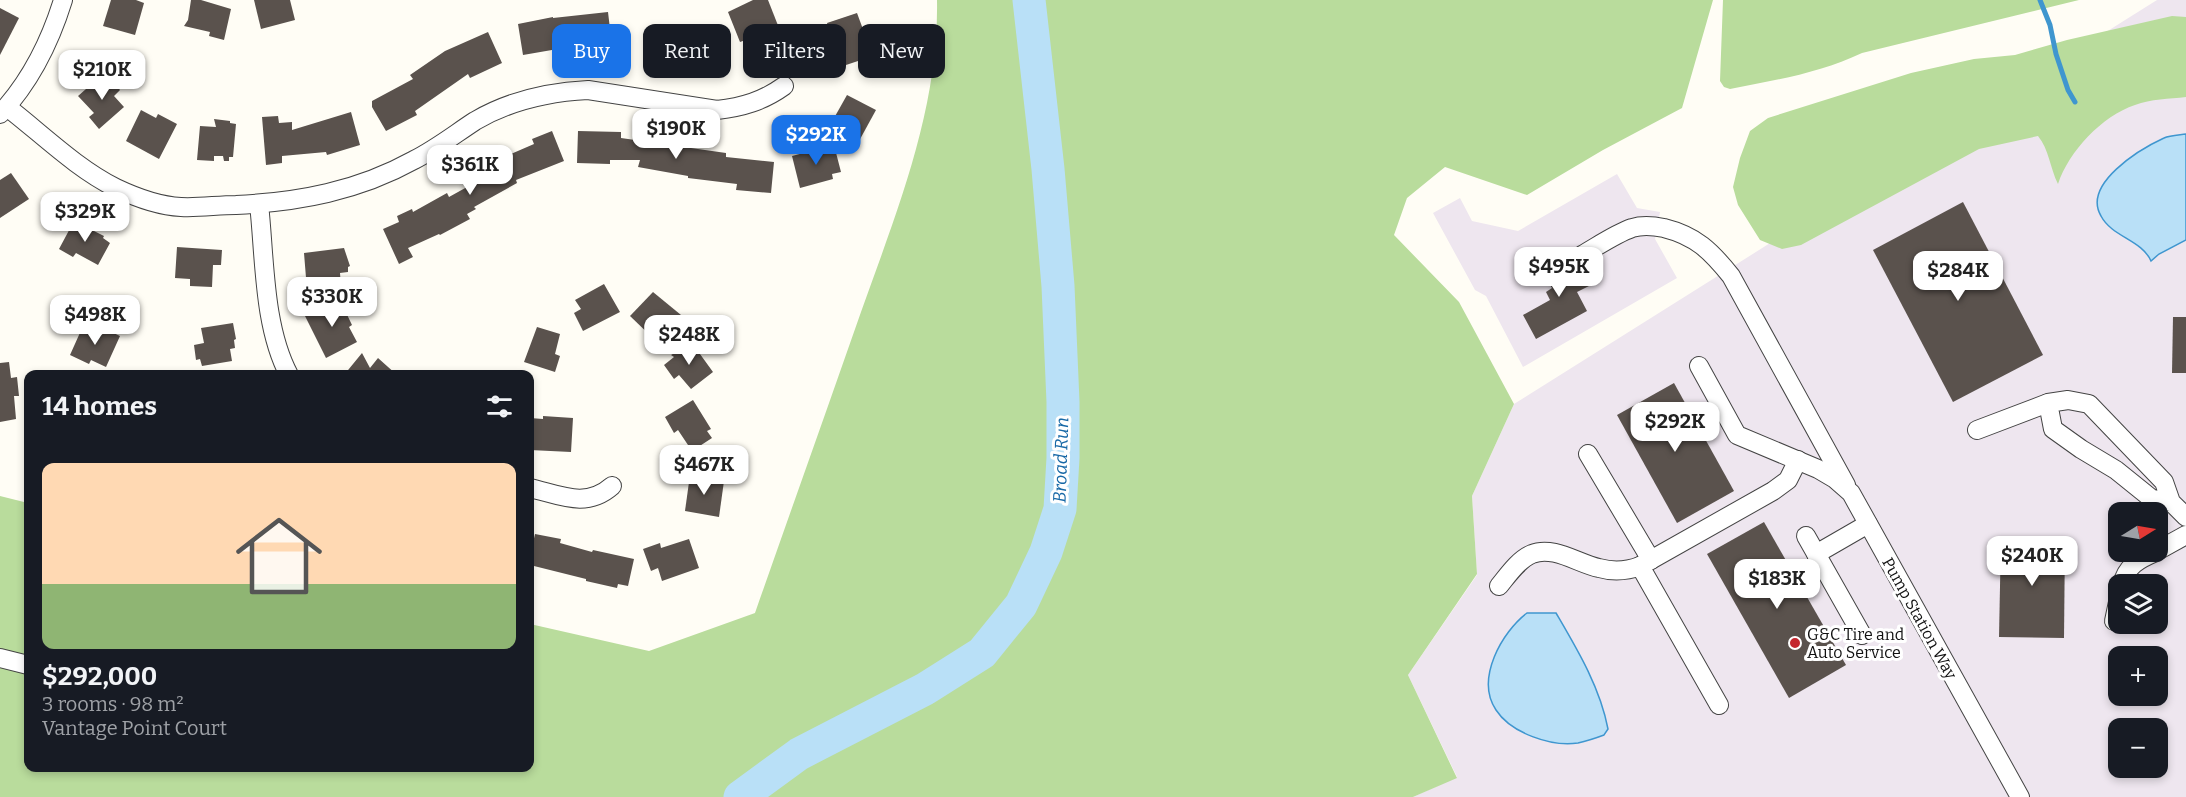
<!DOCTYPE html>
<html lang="en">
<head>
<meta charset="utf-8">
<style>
  :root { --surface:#171b24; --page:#20242c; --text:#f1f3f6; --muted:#9ea1a6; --accent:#1a73e8 }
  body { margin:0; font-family:Bitter,serif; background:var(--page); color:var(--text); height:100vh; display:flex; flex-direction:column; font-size:22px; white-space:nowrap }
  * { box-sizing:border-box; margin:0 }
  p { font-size:20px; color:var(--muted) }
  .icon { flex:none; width:33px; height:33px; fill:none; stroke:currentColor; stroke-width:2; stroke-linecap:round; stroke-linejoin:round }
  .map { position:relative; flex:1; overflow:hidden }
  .drawer { position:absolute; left:24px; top:370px; width:510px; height:402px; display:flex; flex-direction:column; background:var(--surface); border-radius:12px; box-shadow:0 3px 9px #0003 }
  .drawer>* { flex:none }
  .banner { position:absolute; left:552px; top:24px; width:570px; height:54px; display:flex; gap:12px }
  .needle { width:39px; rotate:79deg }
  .buttons { position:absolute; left:2108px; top:502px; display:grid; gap:12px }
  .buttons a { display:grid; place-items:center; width:60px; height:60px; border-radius:12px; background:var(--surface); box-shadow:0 3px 9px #0003; font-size:30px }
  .price { position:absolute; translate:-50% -51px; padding:0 14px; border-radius:12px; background:#fff; color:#222; font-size:20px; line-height:39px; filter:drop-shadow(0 2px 3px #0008) }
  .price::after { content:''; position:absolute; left:50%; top:36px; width:18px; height:14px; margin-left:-9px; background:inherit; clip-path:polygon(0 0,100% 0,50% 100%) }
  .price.active { background:var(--accent); color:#fff }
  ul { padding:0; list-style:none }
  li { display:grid; align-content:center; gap:12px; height:318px; padding:0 18px }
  li span { display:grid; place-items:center; height:186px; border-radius:12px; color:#555 }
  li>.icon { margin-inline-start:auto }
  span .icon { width:108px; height:108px; fill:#fffc; stroke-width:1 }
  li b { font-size:26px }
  h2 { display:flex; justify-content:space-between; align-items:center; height:72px; padding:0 18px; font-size:26px }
  .chip { padding:0 21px; border-radius:12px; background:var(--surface); box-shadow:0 3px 9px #0003; font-size:21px; line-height:54px }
  .chip.active { background:var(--accent); color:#fff }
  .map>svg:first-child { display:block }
</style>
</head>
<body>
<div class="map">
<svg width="2186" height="797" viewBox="0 0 2186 797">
  <rect width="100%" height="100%" fill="#fffdf5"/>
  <g fill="#eee6ef" fill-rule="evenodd">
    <path d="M2157,0h29v797h-773l44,-20 -49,-102 69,-100 -5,-79 42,-92zM2118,513h39v39h-39zM2118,585h39v39h-39zM2118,657h39v39h-39zM2118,729h39v39h-39z"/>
    <path d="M1617,174l20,34 23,4 -5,27 22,39 -154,89 -37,-71 -11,-6 -42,-77 27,-15 12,23 46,10z"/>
  </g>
  <g fill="#b9dc9c">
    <path d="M937,0h776l-31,108 -79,42 -76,45 -82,-28 -38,31 -13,37 65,67 55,102 -42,92 5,78 -69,101 49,103 -44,19h-1413v-301l28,7v265h502v-144l119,27 106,-38c35,-100 71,-201 106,-301 36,-101 78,-203 76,-312z"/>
    <path d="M1723,0h356l-217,53c-42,20 -86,27 -132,36l-6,-2 -4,-6z"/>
    <path d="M2172,16l14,1v80c-17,2 -35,2 -51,8 -33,11 -66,46 -77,79 -8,-16 -9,-35 -20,-48l-59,13 -178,96 -19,4 -22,-9 -22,-35 -5,-18 7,-29 10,-27 18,-13 143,-45 63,-14 41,-4 52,-15z"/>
  </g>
  <g fill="#b9e0f7" stroke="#3f96cf" stroke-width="1.5">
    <path d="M2186,134v106l-27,14 -8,7c-9,-21 -39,-24 -50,-45 -19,-32 39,-67 63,-78 6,-3 15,-3 22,-4z"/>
    <path d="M1527,613h29c21,36 44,74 52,116l-4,6c-8,3 -17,6 -26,8 -27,4 -67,-10 -82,-33 -21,-31 6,-78 31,-97z"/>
  </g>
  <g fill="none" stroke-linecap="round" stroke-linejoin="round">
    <path stroke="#3f96cf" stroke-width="5" d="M2040,0l10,25 6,29 12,36 7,12"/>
    <path stroke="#b9e0f7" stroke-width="33" d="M740,797l59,-43 126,-65 57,-36 39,-48 25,-53 14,-43 3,-51v-56l-5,-116 -10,-117 -19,-169"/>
  </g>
  <g fill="#5a524d">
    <path d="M111,0h25l8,3 -9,32 -32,-9z"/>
    <path d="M191,0h10l30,9 -7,31 -15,-4 1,-4 -26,-6 4,-6z"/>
    <path d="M254,0h36l5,20 -34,9z"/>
    <path d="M753,0h15l11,28 -39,14 -12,-30z"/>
    <path d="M0,8l19,10 -19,37z"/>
    <path d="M608,12l4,34 -37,4v-4l-52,9 -5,-31 35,-7v1z"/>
    <path d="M857,13l14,38 -13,5v5l-21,7 -5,-14 3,-1 -8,-30z"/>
    <path d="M674,31h43v31l-43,1z"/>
    <path d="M488,32l14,31 -32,15 -2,-4 -53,37 2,4 -31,16 -14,-24v-6l41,-22 -3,-4 35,-24z"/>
    <path d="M102,75l5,6 3,-3 10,12 -6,6 10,11 -25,22 -10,-12 5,-4 -16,-17z"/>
    <path d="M847,95l29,15 -17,31 -30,-14z"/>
    <path d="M141,110l15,8 2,-4 19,10 -18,35 -33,-18z"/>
    <path d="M351,112l9,33 -33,10 -1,-3 -44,4v7l-16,2 -4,-48 16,-1 1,7 13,-1v8z"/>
    <path d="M214,119l16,2v2l6,1 -3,33h-4v4h-5l-1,-5h-9v5l-17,-1 3,-34 16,1z"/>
    <path d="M552,131l12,30 -48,19 1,3 -43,24 2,2 -9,5 3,5 -30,16 -1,-1 -31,14 5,9 -14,7 -16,-35 16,-7 -2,-6 15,-7 1,3 34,-19 2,4 27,-15 -7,-11 13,-7 1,2 51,-22 -2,-5z"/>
    <path d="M578,131l43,1v6l105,15v4l48,5 -3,31 -35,-3 1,-6 -49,-6v-2l-50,-9 2,-7h-30v4l-33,-1z"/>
    <path d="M834,145l7,27 -9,2 1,5 -33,9 -8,-32z"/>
    <path d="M11,173l18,26 -29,19v-38z"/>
    <path d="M1963,202l80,153 -90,47 -80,-152z"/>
    <path d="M74,221l30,15 -1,2 7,5 -12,22 -22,-12 -3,4 -14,-8z"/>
    <path d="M177,247l45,3 -1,15h-8l-1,22 -22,-1v-7l-15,-1z"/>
    <path d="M344,248l6,18 -2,1v5l-8,1 1,14 -34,3 -3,-37z"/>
    <path d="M1571,254l2,7 5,4 11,21 -12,6 10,19 -51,28 -13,-24 27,-15 -4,-8 6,-4 -11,-18z"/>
    <path d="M604,284l16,28 -37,19 -9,-18 7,-4 -6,-9z"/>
    <path d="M653,292l28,23 -25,26 -26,-25z"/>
    <path d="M339,298l13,27 -3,2 8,15 -31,16 -21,-42z"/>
    <path d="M2173,317h13v56h-14z"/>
    <path d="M233,323l3,16 -2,1 1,8 -5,1 2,12 -30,5 -2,-7 -4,1 -2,-15 10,-2 -3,-15z"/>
    <path d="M83,326l19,9 3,-6 15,7 -14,31 -15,-7 -2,4 -19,-9z"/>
    <path d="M537,327l23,7 -5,20 5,2 -5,16 -31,-10z"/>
    <path d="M692,343l21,29 -22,17 -12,-14 -5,4 -10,-14 10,-8 -3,-2z"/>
    <path d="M362,353l8,15 8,-10 19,17h-53z"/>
    <path d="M9,362l2,16 6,-1 2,19h-5l2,23 -16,3v-59z"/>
    <path d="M1674,383l60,108 -57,32 -60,-108z"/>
    <path d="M693,400l18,29 -4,2 5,7 -20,13 -14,-21 -4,3 -9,-16z"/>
    <path d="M543,416l30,2 -2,34 -41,-2v-32l13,1z"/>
    <path d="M690,475l34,6 -5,36 -34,-6z"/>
    <path d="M1764,522l82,143 -57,33 -82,-144z"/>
    <path d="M535,534l26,5 -1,4 32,9 1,-2 41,9 -6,27 -10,-2 -1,4 -31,-7v-2l-56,-14v-9z"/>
    <path d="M2001,536l64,1 -1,101 -65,-1z"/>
    <path d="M689,539l10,29 -37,13 -4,-13 -7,3 -8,-22 17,-6 1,5z"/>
  </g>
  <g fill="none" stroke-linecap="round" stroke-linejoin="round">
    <g stroke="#444" stroke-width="20">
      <g id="minor">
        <path d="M7,107c35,27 69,61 109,81 19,9 44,18 65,19 18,1 37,-2 55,-2 63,-3 122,-14 178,-45 22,-11 41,-26 61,-39 34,-20 74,-29 113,-31l129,20c26,-3 46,-9 67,-24"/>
        <path d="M0,114c30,-32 50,-72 63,-114"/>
        <path d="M259,204c6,54 4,122 30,171"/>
        <path d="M1582,255c16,-9 33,-21 50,-27 10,-3 22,-2 32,0 32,8 47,23 67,48l115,209"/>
        <path d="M1699,366l38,69 81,34 17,10 16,14 169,304"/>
        <path d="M1977,430l71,-27"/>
        <path d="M1588,454l63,106"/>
        <path d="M530,488c30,7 56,21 82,-2"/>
        <path d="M2171,502l-19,-3 -36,-29 -35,-21 -28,-20 -5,-26 20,-3 21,4 75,78 7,20 15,15"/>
        <path d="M1806,536l56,99"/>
        <path d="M2157,551l29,-16"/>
        <path d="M1816,554l52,-30"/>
        <path d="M2122,585c4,-19 17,-26 34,-33"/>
        <path d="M1499,586c9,-11 20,-27 33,-32 21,-9 47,10 67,14 14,4 28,3 41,-2"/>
        <path d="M2114,621l4,-19"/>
        <path d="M0,658l28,7"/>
        <path d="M1719,705l-79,-139 133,-75 15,-11 10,-20"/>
      </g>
    </g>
    <use href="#minor" stroke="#fff" stroke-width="18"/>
  </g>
  <circle fill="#c4262e" stroke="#fff" stroke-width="2" cx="1795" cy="643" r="6"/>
  <g text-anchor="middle" stroke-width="6" stroke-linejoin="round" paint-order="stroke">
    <g font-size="16" fill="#111" stroke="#fff">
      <text transform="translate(1920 618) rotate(61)" y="6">Pump Station Way</text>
    </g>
    <g font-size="16" fill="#111" stroke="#fff" text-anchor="start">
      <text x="1807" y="640">G&amp;C Tire and<tspan x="1807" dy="18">Auto Service</tspan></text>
    </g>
    <g font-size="18" font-style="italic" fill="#1768a6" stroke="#fff">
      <text transform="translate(1061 460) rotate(-88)" y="6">Broad Run</text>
    </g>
  </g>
</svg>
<div class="buttons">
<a><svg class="needle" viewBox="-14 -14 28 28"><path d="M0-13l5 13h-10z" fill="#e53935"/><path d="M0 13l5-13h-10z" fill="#9ea1a6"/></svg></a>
<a><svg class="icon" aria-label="layers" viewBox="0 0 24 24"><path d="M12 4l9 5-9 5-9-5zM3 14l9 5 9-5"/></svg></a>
<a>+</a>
<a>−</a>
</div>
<b class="price" style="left:102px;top:101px">$210K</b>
<b class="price" style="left:676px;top:160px">$190K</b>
<b class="price active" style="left:816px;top:166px">$292K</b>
<b class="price" style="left:470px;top:196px">$361K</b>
<b class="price" style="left:85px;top:243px">$329K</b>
<b class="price" style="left:1559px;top:298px">$495K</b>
<b class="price" style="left:1958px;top:302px">$284K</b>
<b class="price" style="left:332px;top:328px">$330K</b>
<b class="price" style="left:95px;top:346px">$498K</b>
<b class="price" style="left:689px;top:366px">$248K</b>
<b class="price" style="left:1675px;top:453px">$292K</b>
<b class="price" style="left:704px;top:496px">$467K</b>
<b class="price" style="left:2032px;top:587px">$240K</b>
<b class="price" style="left:1777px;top:610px">$183K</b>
<div class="banner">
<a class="chip active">Buy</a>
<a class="chip">Rent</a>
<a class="chip">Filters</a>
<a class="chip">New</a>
</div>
<section class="drawer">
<h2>14 homes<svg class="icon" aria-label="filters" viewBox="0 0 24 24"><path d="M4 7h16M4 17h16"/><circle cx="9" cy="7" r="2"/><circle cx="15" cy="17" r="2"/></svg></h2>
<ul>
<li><span style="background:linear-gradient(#ffd9b3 65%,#8fb573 0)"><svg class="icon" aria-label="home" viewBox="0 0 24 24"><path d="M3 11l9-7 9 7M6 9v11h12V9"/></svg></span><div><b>$292,000</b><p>3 rooms · 98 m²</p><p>Vantage Point Court</p></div></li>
</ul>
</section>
</div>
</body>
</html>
